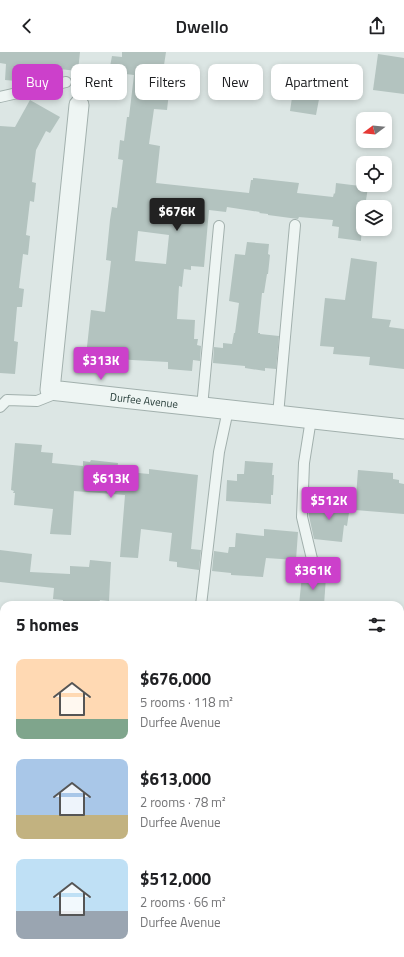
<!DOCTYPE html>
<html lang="en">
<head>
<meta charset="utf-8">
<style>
  :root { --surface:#fff; --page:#f2f2f2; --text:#202124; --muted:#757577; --accent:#cc40cb }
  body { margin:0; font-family:"Titillium Web",sans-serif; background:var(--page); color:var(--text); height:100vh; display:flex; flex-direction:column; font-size:15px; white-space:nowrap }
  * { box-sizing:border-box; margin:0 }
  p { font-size:13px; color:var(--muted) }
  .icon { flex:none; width:22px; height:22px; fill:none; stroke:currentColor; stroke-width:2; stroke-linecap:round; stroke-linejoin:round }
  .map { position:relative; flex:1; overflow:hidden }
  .sheet { position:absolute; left:0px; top:549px; width:404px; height:356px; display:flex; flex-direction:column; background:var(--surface); border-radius:12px 12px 0 0; box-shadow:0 2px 6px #0003 }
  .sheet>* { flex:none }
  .hud { position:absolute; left:12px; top:12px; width:380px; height:36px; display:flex; gap:8px }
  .needle { width:26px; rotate:254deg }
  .controls { position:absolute; left:356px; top:60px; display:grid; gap:8px }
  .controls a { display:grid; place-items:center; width:36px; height:36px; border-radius:8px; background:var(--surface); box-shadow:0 2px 6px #0003; font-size:20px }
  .price { position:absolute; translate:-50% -34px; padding:0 9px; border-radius:4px; background:var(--accent); color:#fff; font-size:13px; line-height:26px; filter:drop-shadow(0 1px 2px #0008) }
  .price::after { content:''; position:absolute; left:50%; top:24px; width:12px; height:9px; margin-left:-6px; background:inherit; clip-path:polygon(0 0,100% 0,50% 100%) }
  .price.current { background:#222; color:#fff }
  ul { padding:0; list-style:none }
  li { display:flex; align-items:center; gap:12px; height:100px; padding:0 16px }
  li span { display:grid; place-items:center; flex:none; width:112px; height:80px; border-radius:8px; color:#555 }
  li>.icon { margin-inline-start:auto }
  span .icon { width:48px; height:48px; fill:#fffc; stroke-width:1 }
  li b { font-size:17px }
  h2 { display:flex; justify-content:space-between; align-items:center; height:48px; padding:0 16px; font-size:17px }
  .chip { padding:0 14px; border-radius:8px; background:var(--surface); box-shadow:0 2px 6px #0003; font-size:14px; line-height:36px }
  .chip.current { background:var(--accent); color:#fff }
  header { display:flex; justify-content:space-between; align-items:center; height:52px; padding:0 16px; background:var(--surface); font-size:18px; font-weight:600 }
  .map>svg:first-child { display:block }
</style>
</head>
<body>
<header><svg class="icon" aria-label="back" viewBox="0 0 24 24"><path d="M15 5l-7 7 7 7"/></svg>Dwello<svg class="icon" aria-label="share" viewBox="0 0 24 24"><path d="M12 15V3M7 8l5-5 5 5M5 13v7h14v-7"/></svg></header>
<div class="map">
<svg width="404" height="905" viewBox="0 0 404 905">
  <rect width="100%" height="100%" fill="#dce6e4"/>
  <g fill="#b3c3bf" fill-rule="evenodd">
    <path d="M0,0h80l-2,19 -48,-5 -2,16 -23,-2 1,-16 -6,-1z"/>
    <path d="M122,0h44l-2,13 8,1 -5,44 -13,-1 -5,35 11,2 -4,37 93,10 2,-13h2v-2l46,5 -2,10 36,4 1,-4 1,1 1,-11 32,4 -3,20h-2l-2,34 -23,-3 1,-11 -7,-1 1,-6 -34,-3 -1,2 -30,-4v-1l-9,-1 1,-1 -33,-5 -1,5 -17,-2 -5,57 -13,-1v4l-7,-1 -2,18 -3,-1 -2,33 18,1 -1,19h4l-1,6 4,1 -1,15 -7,-1 -1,11 -24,-2v-7l-36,-2 -46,-4 5,-46 14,2 6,-51 -5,-1 4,-40 2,-13 5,1 6,-48 -5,-1 2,-19 4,1 3,-24h2l5,-42 -25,-3 3,-16 10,1zM138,179l31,4 -3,29 -31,-3z"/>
    <path d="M378,2l26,4v36l-31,-4z"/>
    <path d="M307,24l16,2 -7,37 -26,-4 4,-27 12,2z"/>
    <path d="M30,48l30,17 -10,16 -4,-2 -10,19 -4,32 4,1 -2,19 -4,-1 -4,34 4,1 -2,19 -5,-1 -4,34 5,1 -2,18h-5l-3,34 4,1 -3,32 -15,-1v-247l15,1z"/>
    <path d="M247,190l22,2 -1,10 2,1 -2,19h-1l-3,19h-2l-4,40h2v1l19,2 -3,33 -11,-1v3l-20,-3v-2l-32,-3 1,-16 9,1v-5l9,1 2,-11h1l4,-30 -10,-2 6,-47 10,1z"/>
    <path d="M351,206l26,4 -5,56 19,2 -2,7 15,2v40l-35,-4 1,-8 -37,-3 1,-7 -14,-1 5,-48 20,2z"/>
    <path d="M15,391l27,2 -1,7 12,1 -1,10 31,3v-5l7,1 1,-2 27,3 -1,8 32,3v-5l49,6 -7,74 10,1 -2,20 -22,-3v-5l-8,-1 3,-28 -31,-4 -3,29 -18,-1 5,-62 -51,-4 -3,44 -21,-1 3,-25 -39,-4 1,-12h-2l1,-2 -3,-1z"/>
    <path d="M245,409l28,2 -1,12h2l-1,20h-2v9l-45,-3 1,-21 10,1v-7h7z"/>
    <path d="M358,418l35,3v6l6,1v3l5,1v30l-49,-4z"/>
    <path d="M317,450l33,4 -3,20 -3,-1 -2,17 -28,-3 -5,-23v-8l7,1z"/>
    <path d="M264,477l34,3 -2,28 -30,-2 -3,19 -32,-2v-2l-19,-2 2,-20 14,2 1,-6h6l1,-14 28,3z"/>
    <path d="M0,498l32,4 -2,18 40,2v-8l19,1 1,-7 21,2 -2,39 -9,-1 -1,5 -36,-3v-2l-10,-1 1,-11 -54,-6z"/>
    <path d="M302,523l24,2 -2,28h-25z"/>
  </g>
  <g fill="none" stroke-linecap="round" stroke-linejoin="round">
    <g stroke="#a2b0ad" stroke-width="12">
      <g id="service">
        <path d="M0,45l66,-15"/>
        <path d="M0,355l7,-7 30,1 20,-8"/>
        <path d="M202,355l17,-181"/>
        <path d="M278,363l17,-190"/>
        <path d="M311,367l-7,44 -2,54 10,42 7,10"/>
        <path d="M201,553l18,-153 9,-42"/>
        <path d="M10,905v-4"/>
        <path d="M159,905v-4"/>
        <path d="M344,905l1,-4"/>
      </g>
    </g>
    <g stroke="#a2b0ad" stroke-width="21">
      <g id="minor">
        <path id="s1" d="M79,53l-29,285 354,39"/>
      </g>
    </g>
    <g stroke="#a2b0ad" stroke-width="24">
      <g id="tertiary">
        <path d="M0,832h4"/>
        <path d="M400,872h4"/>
      </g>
    </g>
    <use href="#service" stroke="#eef5f3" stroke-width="10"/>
    <use href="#minor" stroke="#eef5f3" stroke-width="19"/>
    <use href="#tertiary" stroke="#eef5f3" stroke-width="22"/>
  </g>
  <g text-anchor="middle" stroke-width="3" stroke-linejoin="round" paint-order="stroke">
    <g font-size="11" fill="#263c38" stroke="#ebf4f2">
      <text dy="4" stroke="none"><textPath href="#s1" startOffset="381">Durfee Avenue</textPath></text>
    </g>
  </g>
</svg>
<div class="controls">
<a><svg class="needle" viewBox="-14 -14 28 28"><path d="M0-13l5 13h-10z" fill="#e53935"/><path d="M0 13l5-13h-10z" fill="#757577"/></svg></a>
<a><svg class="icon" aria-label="locate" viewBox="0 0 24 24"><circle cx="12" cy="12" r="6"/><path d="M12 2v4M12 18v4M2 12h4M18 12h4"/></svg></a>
<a><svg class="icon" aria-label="layers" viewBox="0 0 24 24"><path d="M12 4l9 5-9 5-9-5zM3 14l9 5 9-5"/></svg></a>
</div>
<b class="price current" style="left:177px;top:180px">$676K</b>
<b class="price" style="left:101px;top:329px">$313K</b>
<b class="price" style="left:111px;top:447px">$613K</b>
<b class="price" style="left:329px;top:469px">$512K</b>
<b class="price" style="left:313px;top:539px">$361K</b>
<div class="hud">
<a class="chip current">Buy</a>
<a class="chip">Rent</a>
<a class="chip">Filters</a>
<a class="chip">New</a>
<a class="chip">Apartment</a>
</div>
<section class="sheet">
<h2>5 homes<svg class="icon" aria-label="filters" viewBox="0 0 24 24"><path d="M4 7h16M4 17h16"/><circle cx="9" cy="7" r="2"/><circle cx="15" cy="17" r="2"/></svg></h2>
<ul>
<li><span style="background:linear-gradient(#ffd9b3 75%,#7fa58c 0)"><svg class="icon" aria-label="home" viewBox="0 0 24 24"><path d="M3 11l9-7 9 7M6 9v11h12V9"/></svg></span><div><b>$676,000</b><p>5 rooms · 118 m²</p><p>Durfee Avenue</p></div></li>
<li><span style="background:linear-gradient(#a9c7e8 70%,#c2b280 0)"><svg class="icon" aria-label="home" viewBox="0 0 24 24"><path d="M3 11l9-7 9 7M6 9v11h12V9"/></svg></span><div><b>$613,000</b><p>2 rooms · 78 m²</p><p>Durfee Avenue</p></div></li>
<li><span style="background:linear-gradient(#bfe0f5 65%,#9aa5b1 0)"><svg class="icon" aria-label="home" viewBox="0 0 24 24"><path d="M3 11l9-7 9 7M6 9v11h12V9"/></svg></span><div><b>$512,000</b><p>2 rooms · 66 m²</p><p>Durfee Avenue</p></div></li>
</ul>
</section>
</div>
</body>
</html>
